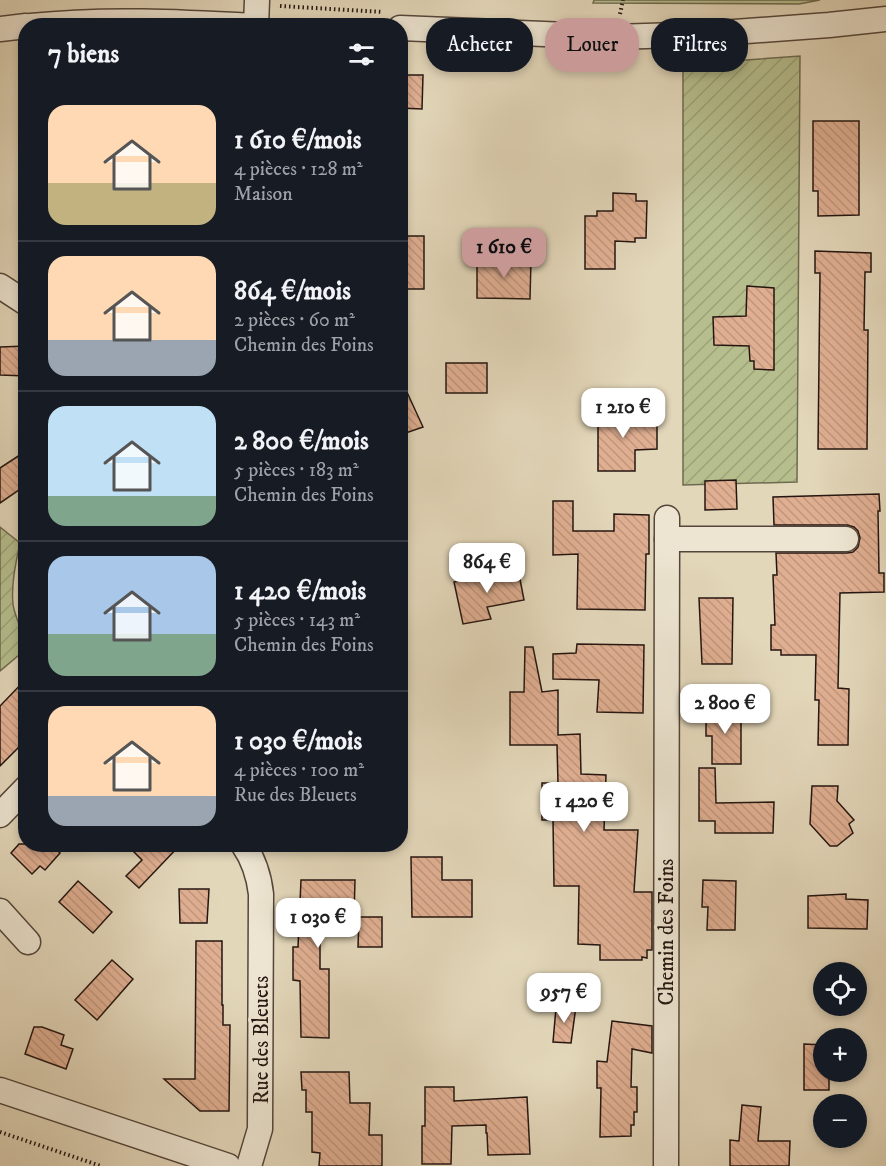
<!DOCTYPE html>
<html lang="fr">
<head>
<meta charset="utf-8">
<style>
  :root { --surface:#171b24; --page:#242831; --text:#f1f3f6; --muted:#9ea1a6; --line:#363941; --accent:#c59692 }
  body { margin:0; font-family:"IM FELL DW Pica",serif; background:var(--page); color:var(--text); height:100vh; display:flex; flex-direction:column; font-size:22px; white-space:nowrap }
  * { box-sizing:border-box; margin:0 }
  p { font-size:20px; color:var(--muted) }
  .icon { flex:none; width:33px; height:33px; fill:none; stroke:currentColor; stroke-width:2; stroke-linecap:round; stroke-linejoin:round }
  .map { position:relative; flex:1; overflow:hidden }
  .drawer { position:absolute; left:18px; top:18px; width:390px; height:834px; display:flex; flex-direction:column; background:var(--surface); border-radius:24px; box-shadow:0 3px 9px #0003 }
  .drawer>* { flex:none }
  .banner { position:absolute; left:426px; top:18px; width:369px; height:54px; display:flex; gap:12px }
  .fabs { position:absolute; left:813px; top:962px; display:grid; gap:12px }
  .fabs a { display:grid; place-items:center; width:54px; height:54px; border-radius:50%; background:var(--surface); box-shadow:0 3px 9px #0003; font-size:30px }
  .price { position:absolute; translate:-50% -51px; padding:0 14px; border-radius:12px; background:#fff; color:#222; font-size:20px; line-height:39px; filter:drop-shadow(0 2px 3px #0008) }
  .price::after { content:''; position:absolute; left:50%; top:36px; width:18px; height:14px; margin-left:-9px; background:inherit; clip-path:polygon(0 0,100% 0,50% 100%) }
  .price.current { background:var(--accent); color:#111 }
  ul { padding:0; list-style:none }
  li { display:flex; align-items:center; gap:18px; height:150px; padding:0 30px }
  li+li { border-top:2px solid var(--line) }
  li span { display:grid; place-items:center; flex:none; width:168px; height:120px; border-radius:18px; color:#555 }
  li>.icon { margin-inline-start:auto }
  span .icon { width:72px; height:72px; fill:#fffc; stroke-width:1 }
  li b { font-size:26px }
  h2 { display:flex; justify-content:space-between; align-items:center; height:72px; padding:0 30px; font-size:26px }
  .pill { padding:0 21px; border-radius:24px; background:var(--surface); box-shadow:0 3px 9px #0003; font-size:21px; line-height:54px }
  .pill.current { background:var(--accent); color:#111 }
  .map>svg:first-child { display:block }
</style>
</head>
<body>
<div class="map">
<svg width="886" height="1166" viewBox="0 0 886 1166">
  <defs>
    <pattern id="garden-furrows" width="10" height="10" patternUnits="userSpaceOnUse" patternTransform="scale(1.5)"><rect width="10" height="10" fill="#b6be8e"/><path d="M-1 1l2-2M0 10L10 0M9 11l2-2" fill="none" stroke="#9ca379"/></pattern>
    <pattern id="building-back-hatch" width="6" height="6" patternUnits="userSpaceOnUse" patternTransform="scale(1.5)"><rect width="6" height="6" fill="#e0af92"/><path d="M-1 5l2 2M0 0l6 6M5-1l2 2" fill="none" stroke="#c0967d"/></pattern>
  </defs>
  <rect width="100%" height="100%" fill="#e3d7ba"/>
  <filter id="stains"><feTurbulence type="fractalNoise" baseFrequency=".00333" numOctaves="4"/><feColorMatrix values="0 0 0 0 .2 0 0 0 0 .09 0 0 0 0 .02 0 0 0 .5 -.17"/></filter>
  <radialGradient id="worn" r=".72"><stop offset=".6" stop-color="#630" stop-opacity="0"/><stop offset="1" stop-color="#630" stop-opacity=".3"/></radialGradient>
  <path fill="#b6be8e" stroke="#6e6a50" stroke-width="1.5" d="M594,0h226l-21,4 -206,-1z"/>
  <g fill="url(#garden-furrows)" stroke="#6e6a50" stroke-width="1.5">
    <path d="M800,56l-3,426 -114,3v-424l63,-1z"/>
    <path d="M0,527l20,16c-4,19 -9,41 -7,61 2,16 13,30 12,46l-25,21z"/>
  </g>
  <g fill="url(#building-back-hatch)" stroke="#251611" stroke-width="1.5">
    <path d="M400,75h23l-1,34 -22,-1z"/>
    <path d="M813,121h46v94l-41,1v-25h-5z"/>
    <path d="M613,193l23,1v7h11l-1,37h-11v4l-20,-1v28h-30v-53h12v-5h16z"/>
    <path d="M403,236h21v53h-24v-34h3z"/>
    <path d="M815,251l56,2v19h-6l-1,58h4l-1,119h-49l2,-176h-5z"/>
    <path d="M477,258l54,2 -1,39 -53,-1z"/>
    <path d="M747,286l27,2v82l-20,-1v-8h-4l-1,-15 -35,-1 -1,-28 33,-1z"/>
    <path d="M26,346v30l-26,-1v-28z"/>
    <rect x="446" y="363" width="41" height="30"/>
    <path d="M400,377l23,50 -23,8z"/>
    <path d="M598,409h39v14h20v26l-22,1v21h-37z"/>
    <path d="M26,451v34l-26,18v-35z"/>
    <path d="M736,480l1,29 -32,1v-29z"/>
    <path d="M879,494l1,17h-2l1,62h5v19l-44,1 -2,95 11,1 -1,56h-30l1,-45h-4l1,-45h-35v-5h-10v-25h4l-2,-50h4l-1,-22h71l6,-1 5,-5 2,-9 -2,-7 -4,-4 -7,-2h-73l-1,-28z"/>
    <path d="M553,501h20v30h41v-17l35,1v39h-3l-1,56 -68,-1 1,-55 -25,1z"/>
    <path d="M518,569l6,31 -37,7 4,12 -28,5 -9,-42z"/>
    <path d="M699,598h34l-1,66h-30z"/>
    <path d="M577,644l67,1 -1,68 -46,-1 2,-32 -46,-1v-25l23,-1z"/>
    <path d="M525,647h8l9,45 16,-2v45l22,-1 1,40 25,1 -2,55h34l-4,62h18v58h-5v8l-5,-1v3h-42v-15l-22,-1 1,-58h-25l-1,-66h-11v-37h16l-1,-38h-47v-53h14z"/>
    <path d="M26,679v61l-26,26v-60z"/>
    <path d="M706,708l35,1v55h-29v-28h-6z"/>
    <path d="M699,768h16l1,35 58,-1 -1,31h-58v-12h-16z"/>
    <path d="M812,786h26l-1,15 17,19 -5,4 4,9 -16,13h-7l-20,-22z"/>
    <path d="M19,844h32l9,9 -15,17 -5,-4 -8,8 -21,-21z"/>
    <path d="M126,844h55l-42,44 -13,-12 16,-16z"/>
    <path d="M411,857h31v23h30v37h-60z"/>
    <path d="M301,880h54l-1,36 -34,1v52h9v69l-28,-1 -1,-56 -7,-1v-33h5z"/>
    <path d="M703,880l33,1 -1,49h-28l1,-23h-6z"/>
    <path d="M78,881l34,31 -19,21 -34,-31z"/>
    <path d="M179,889h30l-2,34h-27z"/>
    <path d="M846,894v5l22,1 -1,29 -59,-1v-32z"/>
    <path d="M359,917h23v30h-24z"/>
    <path d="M196,941h26v64h1v20h7l-1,86h-29l-36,-32h31z"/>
    <path d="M112,960l21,19 -36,41 -22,-20z"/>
    <path d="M576,1006l-5,37 -18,-1 3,-34z"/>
    <path d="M612,1021l40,5v27l-20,-4 -1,38h6v25h-3v13h-3v11l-31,1 1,-49h-4v-27l10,1z"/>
    <path d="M34,1027h8l22,8 -3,10 12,4 -7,20 -41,-15z"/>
    <path d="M804,1044l20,1v26h5v19h-25z"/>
    <path d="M301,1072h48l1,31h20l-1,32h13v31h-63l1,-13 -8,-1v-40h-6v-22h-4z"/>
    <path d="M425,1087h29v14l73,-4 3,57 -42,1 -1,-22h-1v-8l-34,1 -1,38h-29v-38h3z"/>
    <path d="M742,1105l19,2 -3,34h32l-1,25h-59v-26l9,1z"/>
  </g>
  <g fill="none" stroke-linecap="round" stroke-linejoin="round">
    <g stroke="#54463b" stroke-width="27">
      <g id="minor">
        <path d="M31,26c74,-8 149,-4 223,0"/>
        <path d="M256,26l1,-26"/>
        <path d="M400,28l215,9 92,-3 122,-9 57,-6"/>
        <path d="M0,29l26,-3"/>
        <path d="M0,286l26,17"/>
        <path d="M667,539h179"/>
        <path d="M0,815l26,-27"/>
        <path d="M243,844c11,16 16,32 18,50l-1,235 -11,37"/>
        <path d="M0,911l28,31"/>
        <path d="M0,1090l228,76"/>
        <path d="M666,1166l1,-648"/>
      </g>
    </g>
    <g stroke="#251611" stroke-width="4" stroke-dasharray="1.5 3" stroke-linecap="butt">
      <path d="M280,6l103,6"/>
      <path d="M620,14l3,-14"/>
      <path d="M0,1132l101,34"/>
    </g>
    <use href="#minor" stroke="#ede5d2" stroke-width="24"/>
  </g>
  <g text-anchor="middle" stroke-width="6" stroke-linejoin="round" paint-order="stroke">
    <g font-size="21" fill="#251611" stroke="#ede5d2">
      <text transform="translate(666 932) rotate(-90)" y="7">Chemin des Foins</text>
      <text transform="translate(261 1040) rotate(-90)" y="7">Rue des Bleuets</text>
    </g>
  </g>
  <rect width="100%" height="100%" filter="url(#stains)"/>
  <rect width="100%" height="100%" fill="url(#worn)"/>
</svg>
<div class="fabs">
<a><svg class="icon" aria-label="locate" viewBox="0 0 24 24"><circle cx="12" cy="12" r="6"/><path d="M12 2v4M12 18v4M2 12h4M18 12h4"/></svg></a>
<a>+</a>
<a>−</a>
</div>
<b class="price current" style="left:504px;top:279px">1 610 €</b>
<b class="price" style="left:623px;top:439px">1 210 €</b>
<b class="price" style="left:487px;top:594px">864 €</b>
<b class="price" style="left:725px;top:735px">2 800 €</b>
<b class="price" style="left:584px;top:833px">1 420 €</b>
<b class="price" style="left:318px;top:949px">1 030 €</b>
<b class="price" style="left:564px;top:1024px">957 €</b>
<div class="banner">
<a class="pill">Acheter</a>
<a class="pill current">Louer</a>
<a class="pill">Filtres</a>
</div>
<section class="drawer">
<h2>7 biens<svg class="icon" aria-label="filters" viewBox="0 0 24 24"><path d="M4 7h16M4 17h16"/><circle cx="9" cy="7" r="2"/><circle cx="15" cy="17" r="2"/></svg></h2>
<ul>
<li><span style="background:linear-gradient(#ffd9b3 65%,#c2b280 0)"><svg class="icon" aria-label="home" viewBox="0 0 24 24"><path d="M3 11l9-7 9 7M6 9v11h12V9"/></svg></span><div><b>1 610 €/mois</b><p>4 pièces · 128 m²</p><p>Maison</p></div></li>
<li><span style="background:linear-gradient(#ffd9b3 70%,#9aa5b1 0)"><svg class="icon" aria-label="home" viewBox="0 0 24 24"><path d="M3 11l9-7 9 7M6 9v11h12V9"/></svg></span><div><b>864 €/mois</b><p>2 pièces · 60 m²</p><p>Chemin des Foins</p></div></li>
<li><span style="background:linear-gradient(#bfe0f5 75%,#7fa58c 0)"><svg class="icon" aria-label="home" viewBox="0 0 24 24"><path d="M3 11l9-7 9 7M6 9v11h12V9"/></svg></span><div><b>2 800 €/mois</b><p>5 pièces · 183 m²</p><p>Chemin des Foins</p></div></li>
<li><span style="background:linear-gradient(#a9c7e8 65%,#7fa58c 0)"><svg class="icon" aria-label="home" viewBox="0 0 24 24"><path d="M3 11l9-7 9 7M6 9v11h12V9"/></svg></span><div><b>1 420 €/mois</b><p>5 pièces · 143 m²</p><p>Chemin des Foins</p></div></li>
<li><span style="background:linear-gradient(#ffd9b3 75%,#9aa5b1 0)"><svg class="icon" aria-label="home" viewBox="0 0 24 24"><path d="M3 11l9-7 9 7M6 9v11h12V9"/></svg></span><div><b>1 030 €/mois</b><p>4 pièces · 100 m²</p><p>Rue des Bleuets</p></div></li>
</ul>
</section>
</div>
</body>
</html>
